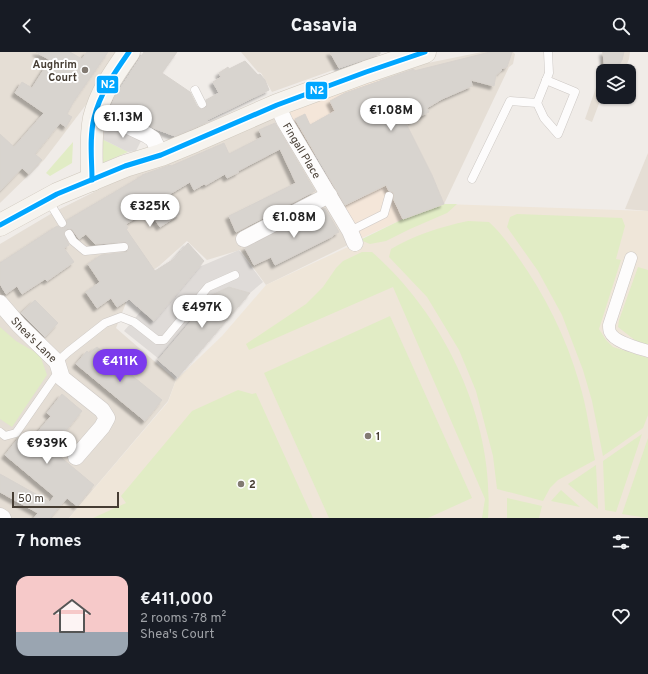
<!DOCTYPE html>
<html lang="en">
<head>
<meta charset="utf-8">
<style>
  :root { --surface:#171b24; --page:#20242c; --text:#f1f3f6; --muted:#9ea1a6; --line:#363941; --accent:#7c3aed }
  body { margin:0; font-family:Overpass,sans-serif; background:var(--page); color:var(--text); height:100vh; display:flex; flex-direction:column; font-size:15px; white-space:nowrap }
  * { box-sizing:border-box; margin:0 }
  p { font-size:13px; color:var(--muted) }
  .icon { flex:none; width:22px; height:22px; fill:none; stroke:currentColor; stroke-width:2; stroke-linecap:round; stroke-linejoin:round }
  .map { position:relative; height:466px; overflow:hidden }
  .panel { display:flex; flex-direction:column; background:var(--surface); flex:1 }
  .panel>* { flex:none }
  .buttons { position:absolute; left:596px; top:12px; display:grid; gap:8px }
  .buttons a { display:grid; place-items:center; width:40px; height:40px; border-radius:8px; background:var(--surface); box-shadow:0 1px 3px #0004; font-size:20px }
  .scale { position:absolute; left:12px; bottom:10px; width:107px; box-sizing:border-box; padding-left:4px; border:2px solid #463d33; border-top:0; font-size:11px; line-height:14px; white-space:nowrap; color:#463d33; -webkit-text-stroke:3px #fff; paint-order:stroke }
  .price { position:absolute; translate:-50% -34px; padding:0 9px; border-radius:14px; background:#fff; color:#222; font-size:13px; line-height:26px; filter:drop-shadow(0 1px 2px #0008) }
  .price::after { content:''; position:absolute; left:50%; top:24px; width:12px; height:9px; margin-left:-6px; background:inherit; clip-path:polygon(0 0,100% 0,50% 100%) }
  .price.selected { background:var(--accent); color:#fff }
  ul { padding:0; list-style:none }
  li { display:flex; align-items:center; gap:12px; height:100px; padding:0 16px }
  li+li { border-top:1px solid var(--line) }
  li span { display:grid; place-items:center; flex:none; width:112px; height:80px; border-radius:12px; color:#555 }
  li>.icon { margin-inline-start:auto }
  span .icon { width:48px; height:48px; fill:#fffc; stroke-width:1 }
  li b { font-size:17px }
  h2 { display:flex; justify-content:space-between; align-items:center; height:48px; padding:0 16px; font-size:17px }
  header { display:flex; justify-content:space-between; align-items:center; height:52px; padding:0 16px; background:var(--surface); font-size:18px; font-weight:800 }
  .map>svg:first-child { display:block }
</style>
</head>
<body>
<header><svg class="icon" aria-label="back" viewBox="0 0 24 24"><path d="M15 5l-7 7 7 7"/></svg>Casavia<svg class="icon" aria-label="search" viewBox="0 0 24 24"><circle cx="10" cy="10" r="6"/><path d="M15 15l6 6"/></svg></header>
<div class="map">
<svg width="648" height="466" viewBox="0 0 648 466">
  <defs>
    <filter id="shadow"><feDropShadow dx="-3.5" dy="3.5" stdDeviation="1" flood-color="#0004"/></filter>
  </defs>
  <rect width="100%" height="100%" fill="#f0ece8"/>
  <g fill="#e5ded5">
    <path d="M0,0h126l-82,108 -44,43z"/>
    <path d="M241,0h89l9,16 -67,24 -11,-19 -3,-1z"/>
    <path d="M482,0h31l2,2 -2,10 -4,3 -65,137 -12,-29 -35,-71 -13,-14 -5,-13 34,-11z"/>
    <path d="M602,0h28l-1,7 -5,12h-21v22l-11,29 -7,-3 15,-43z"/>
    <path d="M284,61l74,127 -92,45 -26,-35 -33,10 -20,-19 -28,25 -40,28 7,9 -10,25 60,52 -8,21 -99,117h-69v-274l54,-32 98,-49z"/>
    <path d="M648,101v58l-23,-2z"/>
  </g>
  <path fill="#f4e6d9" d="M379,25l5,13 13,14 35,71 12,29 -41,15 -43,20 -44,-85 -8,4 -22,-46z"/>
  <path fill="#efe6d9" d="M444,152l204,7v307h-579l99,-116 8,-22 46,-44 44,-51 84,-39 53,-27z"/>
  <g fill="#e1ecc5">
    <path d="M102,87l26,13 -28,12z"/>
    <path d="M73,90l-1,21 -22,13 -4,-3z"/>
    <path d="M444,152h13l-10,9 -37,16 -24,12 -16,3 -10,-4 43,-21z"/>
    <path d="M517,162l105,4 3,8 -9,33 5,1 -22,69 7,11 7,7 35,11v57l-5,13 -40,28 -11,-55 -9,-31 -21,-55 -24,-44 -31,-44 3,-10z"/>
    <path d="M468,169l21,1c11,10 20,22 29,35 27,38 48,80 61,125 8,25 11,52 16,78l-37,20 -8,8 -7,13 -46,-12 -4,-33 -17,-65 -17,-41 -32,-53 -38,-40 2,-8c24,-14 49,-22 77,-28z"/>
    <path d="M362,200h10c73,64 123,169 116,266h-6l3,-19 -92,-212 -144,63 -3,-6 60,-40 17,-17 13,-19 7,-7z"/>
    <path d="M638,215l10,3v75l-12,-4 -18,-14 1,-7z"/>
    <path d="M390,264l82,182 -44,20h-99l-65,-145z"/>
    <path d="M0,275l16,14 24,14 7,20 -35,52 -12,-8z"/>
    <path d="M238,338l14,4 4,-1 57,125h-220l33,-15 -5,-7 71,-85z"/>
    <path d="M642,382l-26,78 -11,-2 -2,-49z"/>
    <path d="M648,386v80l-26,-4z"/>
    <path d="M596,413l2,44 -30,-25z"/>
    <path d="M561,438l19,17 -29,-6z"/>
    <path d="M507,446l35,8 -3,12h-32z"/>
  </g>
  <g fill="#dfdbd8">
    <path d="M104,72l37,17 -5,10 -8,1 -26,-13z"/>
    <path d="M239,198l24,32 -13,11 -20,-6 -16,7 -55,65 -35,-28 18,-21 12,10 45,-53z"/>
  </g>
  <g fill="#d8d4cf" stroke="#d8d3ce" filter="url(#shadow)">
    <path d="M36,0h34l12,7 5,-7h21l-34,49 -7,13 5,3 -6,10 -6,-4 -25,31 7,6 -13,14 -7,-6 -22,23v-57l14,13 30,-34 -29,-20 7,-11 10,6 18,-28z"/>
    <path d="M144,0h33l-15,21 28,19 7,14 4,3 6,-2 -1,-7 13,-7 -6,-11 8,-5 -2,-4 9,-6 1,2 16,-8 13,14 2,-1 5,6 4,10 -62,30 1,2 -33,14 -19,-7 -45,-22 4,-10z"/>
    <path d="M330,0h50v2l-41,14z"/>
    <path d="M490,0h22l-5,15 -6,2 1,1 -6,5 -2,11 -23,-6 1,6 -30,13 -15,9 2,4 -23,11 26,52 12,29 -41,15 -9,-19v-6l-1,-2 -4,-1 -3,-6 -41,20 -50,-86 10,-5 5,11 25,-14 -5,-10 15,-8 69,-24v2z"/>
    <path d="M603,0h21l-2,8 -3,5h-6l-2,6h-6z"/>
    <path d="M275,71l40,68 -79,41 -7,-16 67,-33 -16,-34 -42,22 1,1 -12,6 -2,-4 -19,11 -2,-1 -10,6 -4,-8 -20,12 10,20 -20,13 -11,-17 -23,14 2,4 -2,1 29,42 19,-12 14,-16 16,18 -50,60 -25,-22 -12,8 -6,-9 -14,10 -11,-16 14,-10 -12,-18 13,-9 26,-3 2,-5 -3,-5 -31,2 -9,-10 -7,5 -7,-10h-5l-3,5 5,11 -5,3 10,14 -27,19 -2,-2 -23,15 -5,-8 -11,8 -6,-10v-21l57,-37 5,2 3,-1 2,-4v-3l75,-44v-1l28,-10 1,1 53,-23 5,11 33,-17 -3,-7z"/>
    <path d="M325,156l14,24 -6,3v1l-58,29 -4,-8 -17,8 -9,-17z"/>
    <path d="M229,235l21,6 -72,84 -20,-17 56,-66z"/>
    <path d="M35,248l23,23 -13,14 -24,-24z"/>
    <path d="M97,295l65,53 -17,21 -69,-57 11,-13 2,2z"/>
    <path d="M62,342l20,17 -31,38 43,36 -17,21 -10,-8 -17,20h-16l4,-5 -38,-21v-18l50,28 4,-6 -49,-41 16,-20 9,6 21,-25 -4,-3z"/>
  </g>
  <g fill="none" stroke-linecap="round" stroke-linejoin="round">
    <g stroke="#cdc8c4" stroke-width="9">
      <g id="service">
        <path d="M195,38l7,14"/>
        <path d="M537,51l7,15 14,16 17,-42 -29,-12"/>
        <path d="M472,127l38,-78 27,2 12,-30 -1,-21"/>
        <path d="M48,148l14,23"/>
        <path d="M350,179l34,-17 5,-18"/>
        <path d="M69,182l4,7 12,10 39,-4"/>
        <path d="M57,310l11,-10 37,-29 16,-6 13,5 23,18h7l44,-53 27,-12"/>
        <path d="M0,380l5,4 11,-3 43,-62"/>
      </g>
    </g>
    <g stroke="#cdc8c4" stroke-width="13">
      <path id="pedestrian" d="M631,206l-22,67c0,3 0,5 1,7 4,10 28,16 38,19"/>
    </g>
    <g stroke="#cdc8c4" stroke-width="17">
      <g id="minor">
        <path id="s1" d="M277,53l8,17 65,109 5,12"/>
        <path d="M96,59l51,24 6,4 8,16"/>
        <path d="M244,187l85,-44"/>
        <path id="s2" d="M0,251l19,22 38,37 5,16 40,32 5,8 -5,9 -26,30"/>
        <path d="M0,464l3,2"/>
      </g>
    </g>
    <g stroke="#d0c9be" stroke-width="23">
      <g id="secondary">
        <path d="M92,128c0,-20 -2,-42 2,-62 6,-25 21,-46 35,-66"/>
        <path d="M0,173l57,-31 68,-28 36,-11 34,-14 82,-36 89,-33 59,-20"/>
      </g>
    </g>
    <use href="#service" stroke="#fdfcfc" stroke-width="8"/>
    <use href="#pedestrian" stroke="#fdfcfc" stroke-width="12"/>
    <use href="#minor" stroke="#fdfcfc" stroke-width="16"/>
    <use href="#secondary" stroke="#f6f3ee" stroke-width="22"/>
    <g stroke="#fff" stroke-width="8">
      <g id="bus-1">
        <path d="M92,128c0,-20 -3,-42 2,-62 6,-25 21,-46 35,-66"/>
        <path d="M0,173l57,-31 68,-28 36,-11 116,-50 89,-33 59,-20"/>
      </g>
    </g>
    <use href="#bus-1" stroke="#00a6ff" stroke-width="5"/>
  </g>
  <g fill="#827a72" stroke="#fff" stroke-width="1.5">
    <circle cx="85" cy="18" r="4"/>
    <circle cx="368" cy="384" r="4"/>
    <circle cx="241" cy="432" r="4"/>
  </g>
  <g text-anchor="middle" stroke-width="4" stroke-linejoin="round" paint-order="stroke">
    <g font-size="11" font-weight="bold" fill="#463d33" stroke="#fff" text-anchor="start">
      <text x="77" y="16" text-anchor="end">Aughrim<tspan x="77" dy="13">Court</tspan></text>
      <text x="376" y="388">1</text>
      <text x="249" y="436">2</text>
    </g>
    <g font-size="11" fill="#463d33" stroke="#fff">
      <text dy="4" stroke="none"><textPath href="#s1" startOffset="52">Fingall Place</textPath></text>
      <text dy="4" stroke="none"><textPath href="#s2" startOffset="50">Shea's Lane</textPath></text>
    </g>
  </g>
  <g stroke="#fff" stroke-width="1.5">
    <rect x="96" y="23" width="23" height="19" rx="4" fill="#00a6ff"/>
    <rect x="305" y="29" width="23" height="19" rx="4" fill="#00a6ff"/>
  </g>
  <g font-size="11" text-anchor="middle" font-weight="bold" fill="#fff">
    <text x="108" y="36">N2</text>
    <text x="317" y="42">N2</text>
  </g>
</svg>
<div class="buttons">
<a><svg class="icon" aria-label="layers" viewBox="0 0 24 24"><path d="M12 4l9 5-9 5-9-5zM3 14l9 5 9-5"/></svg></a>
</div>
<div class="scale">50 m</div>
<b class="price" style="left:391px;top:80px">€1.08M</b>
<b class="price" style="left:123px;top:87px">€1.13M</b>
<b class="price" style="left:150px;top:176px">€325K</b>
<b class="price" style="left:294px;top:187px">€1.08M</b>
<b class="price" style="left:202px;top:277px">€497K</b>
<b class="price selected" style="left:120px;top:331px">€411K</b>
<b class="price" style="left:47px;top:413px">€939K</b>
</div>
<section class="panel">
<h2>7 homes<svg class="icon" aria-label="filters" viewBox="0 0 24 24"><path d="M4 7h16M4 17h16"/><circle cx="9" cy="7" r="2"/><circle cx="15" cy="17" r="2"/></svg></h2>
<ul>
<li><span style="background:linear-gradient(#f6c9c9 70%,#9aa5b1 0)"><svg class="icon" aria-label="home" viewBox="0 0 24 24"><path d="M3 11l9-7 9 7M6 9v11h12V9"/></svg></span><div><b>€411,000</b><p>2 rooms · 78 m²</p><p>Shea's Court</p></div><svg class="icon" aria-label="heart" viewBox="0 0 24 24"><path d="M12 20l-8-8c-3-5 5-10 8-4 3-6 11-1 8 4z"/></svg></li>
</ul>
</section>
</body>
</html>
